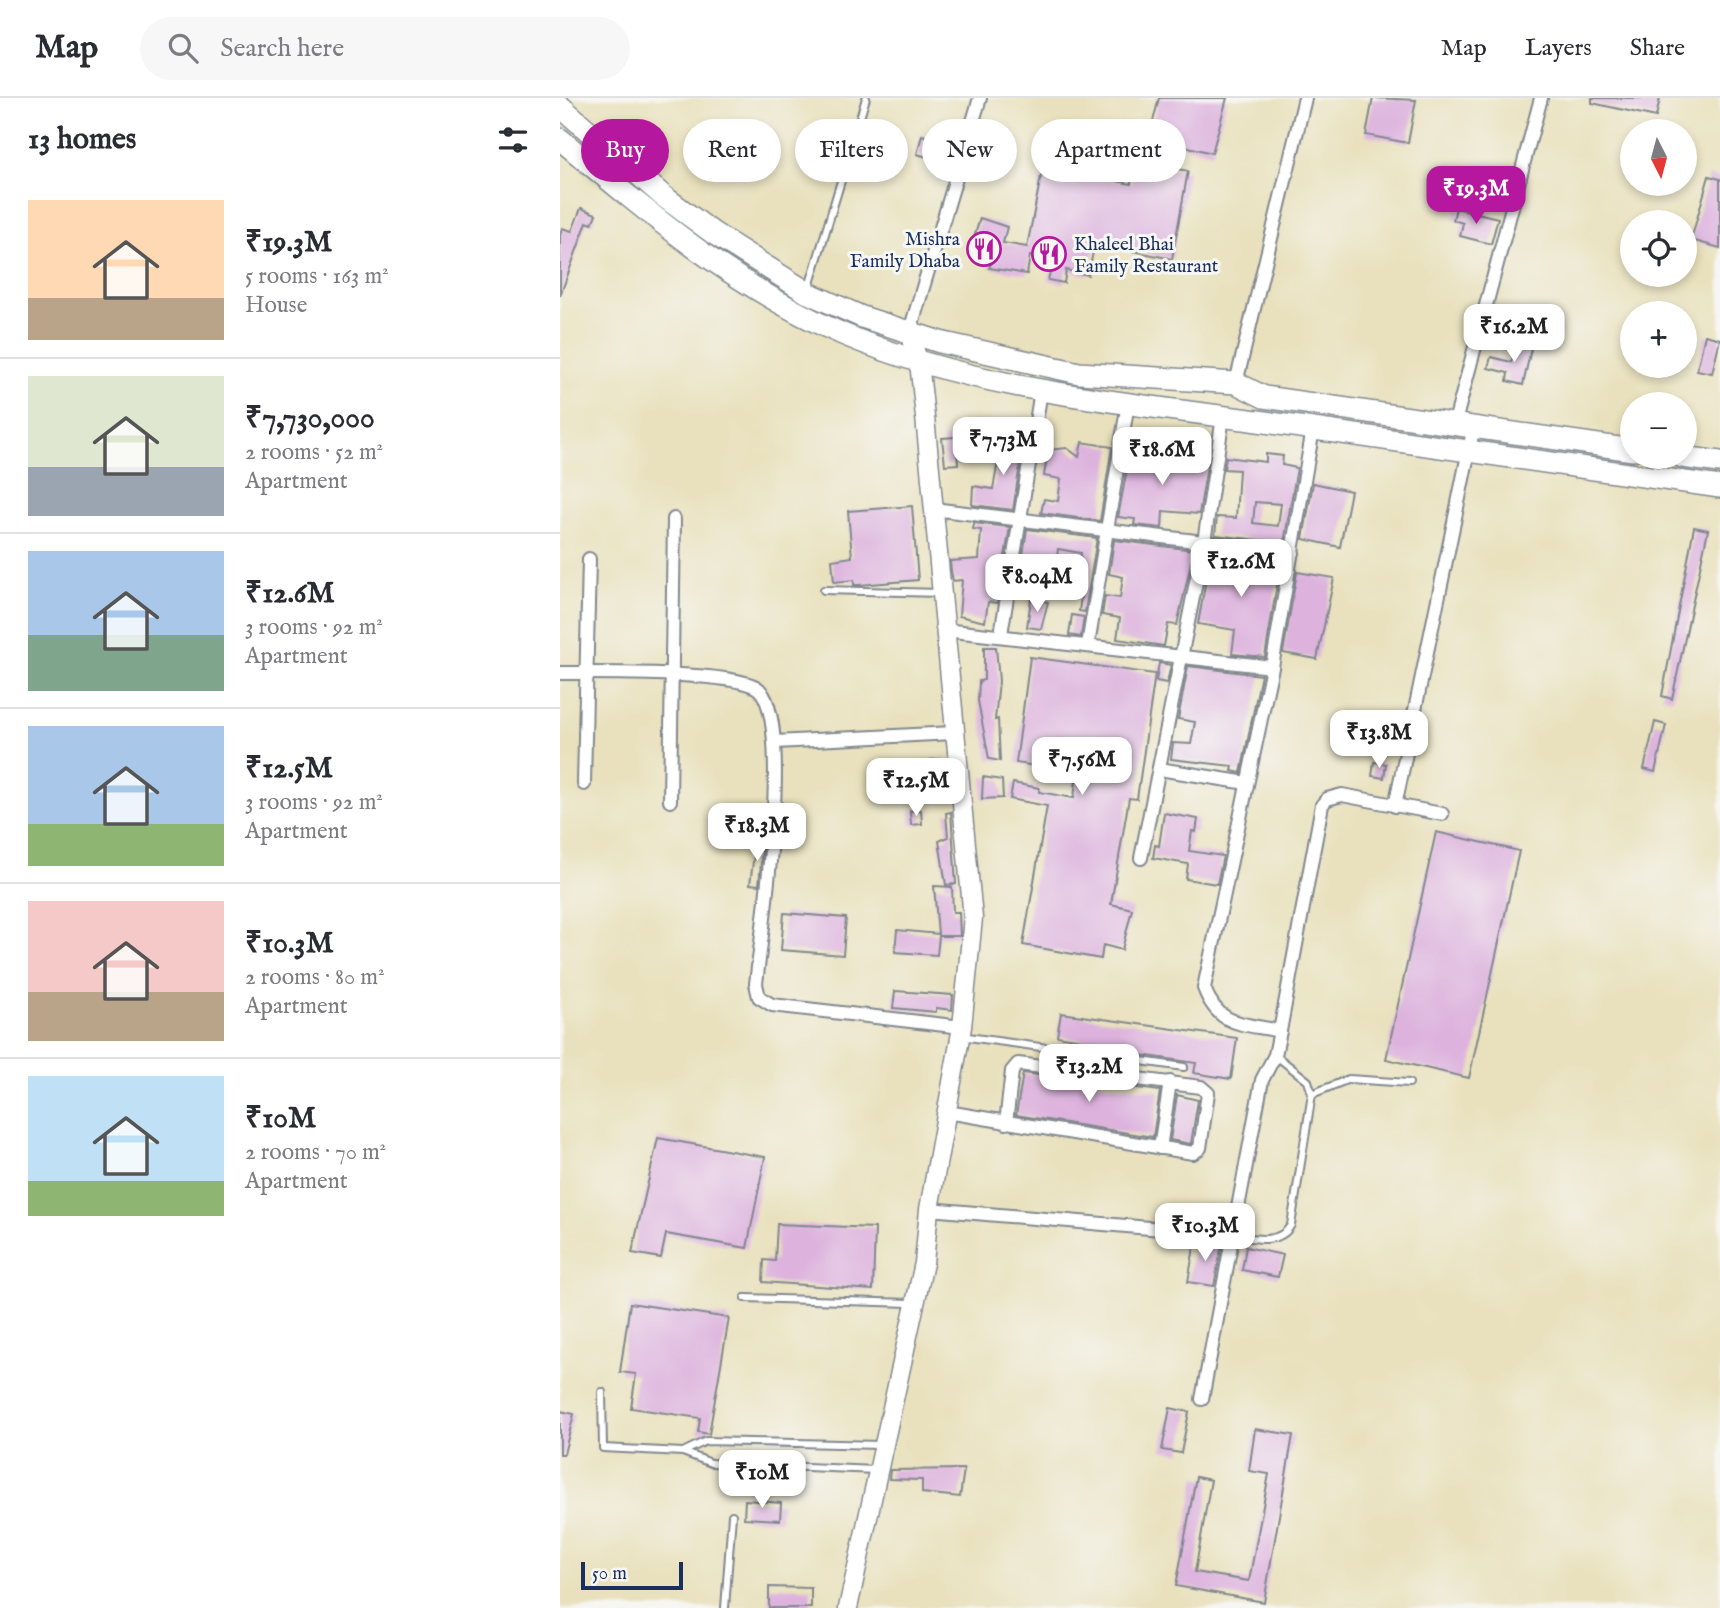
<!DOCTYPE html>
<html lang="en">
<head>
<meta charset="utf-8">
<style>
  :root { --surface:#fff; --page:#f7f7f7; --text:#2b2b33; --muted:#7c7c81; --line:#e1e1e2; --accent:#b5179e }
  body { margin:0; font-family:"IM FELL English",serif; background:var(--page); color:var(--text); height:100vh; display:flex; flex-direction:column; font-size:26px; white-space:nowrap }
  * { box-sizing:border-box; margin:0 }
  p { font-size:23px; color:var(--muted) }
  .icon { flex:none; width:38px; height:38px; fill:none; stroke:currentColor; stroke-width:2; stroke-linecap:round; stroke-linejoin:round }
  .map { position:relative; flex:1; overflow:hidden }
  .details { display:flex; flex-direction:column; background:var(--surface); width:560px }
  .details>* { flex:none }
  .top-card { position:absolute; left:21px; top:21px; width:665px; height:63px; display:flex; gap:14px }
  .needle { width:46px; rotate:174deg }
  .tools { position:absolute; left:1060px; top:21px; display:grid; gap:14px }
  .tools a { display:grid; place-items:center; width:77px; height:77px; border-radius:50%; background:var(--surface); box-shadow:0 4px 10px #0003; font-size:35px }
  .scale { position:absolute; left:21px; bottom:18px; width:102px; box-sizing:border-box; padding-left:7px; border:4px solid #1b2f5e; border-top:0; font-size:19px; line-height:24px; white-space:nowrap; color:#1b2f5e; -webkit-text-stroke:5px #f6f6f2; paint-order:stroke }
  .price { position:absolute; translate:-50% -60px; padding:0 16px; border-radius:14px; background:#fff; color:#222; font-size:23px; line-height:46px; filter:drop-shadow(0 2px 4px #0008) }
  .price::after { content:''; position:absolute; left:50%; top:42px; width:21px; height:16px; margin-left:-10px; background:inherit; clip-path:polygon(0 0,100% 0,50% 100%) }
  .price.selected { background:var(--accent); color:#fff }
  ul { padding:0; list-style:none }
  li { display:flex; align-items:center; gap:21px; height:175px; padding:0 28px }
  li+li { border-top:2px solid var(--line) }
  li span { display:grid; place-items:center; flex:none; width:196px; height:140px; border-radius:0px; color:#555 }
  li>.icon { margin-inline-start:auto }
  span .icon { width:84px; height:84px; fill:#fffc; stroke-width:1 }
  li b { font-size:30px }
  h2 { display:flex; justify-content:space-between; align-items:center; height:84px; padding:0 28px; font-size:30px }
  .pill { padding:0 24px; border-radius:32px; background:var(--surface); box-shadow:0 4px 10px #0003; font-size:24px; line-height:63px }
  .pill.selected { background:var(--accent); color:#fff }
  header { display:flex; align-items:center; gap:42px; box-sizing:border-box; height:98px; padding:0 35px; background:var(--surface); border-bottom:2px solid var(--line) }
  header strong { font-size:33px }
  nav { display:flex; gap:38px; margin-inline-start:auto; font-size:24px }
  .search { width:490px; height:63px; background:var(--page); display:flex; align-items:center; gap:18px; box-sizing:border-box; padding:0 24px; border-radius:38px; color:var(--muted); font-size:26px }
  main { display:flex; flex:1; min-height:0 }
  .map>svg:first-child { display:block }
</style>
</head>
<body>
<header>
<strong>Map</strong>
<div class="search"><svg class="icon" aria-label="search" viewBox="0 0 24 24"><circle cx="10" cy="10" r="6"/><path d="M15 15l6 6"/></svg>Search here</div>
<nav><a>Map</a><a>Layers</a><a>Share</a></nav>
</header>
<main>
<section class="details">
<h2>13 homes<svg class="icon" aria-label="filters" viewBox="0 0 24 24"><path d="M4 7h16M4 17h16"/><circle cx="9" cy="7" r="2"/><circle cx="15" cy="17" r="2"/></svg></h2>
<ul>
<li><span style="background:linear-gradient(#ffd9b3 70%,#b9a48a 0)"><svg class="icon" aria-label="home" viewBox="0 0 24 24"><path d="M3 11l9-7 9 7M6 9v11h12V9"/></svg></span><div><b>₹19.3M</b><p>5 rooms · 163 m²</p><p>House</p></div></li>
<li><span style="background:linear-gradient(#dfe7d0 65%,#9aa5b1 0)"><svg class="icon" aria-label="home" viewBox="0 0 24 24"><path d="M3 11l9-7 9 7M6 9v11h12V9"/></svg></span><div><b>₹7,730,000</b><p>2 rooms · 52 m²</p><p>Apartment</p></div></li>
<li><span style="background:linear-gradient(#a9c7e8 60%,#7fa58c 0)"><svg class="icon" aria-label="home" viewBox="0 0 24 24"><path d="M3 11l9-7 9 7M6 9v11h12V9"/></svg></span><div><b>₹12.6M</b><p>3 rooms · 92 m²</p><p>Apartment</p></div></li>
<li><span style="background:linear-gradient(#a9c7e8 70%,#8fb573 0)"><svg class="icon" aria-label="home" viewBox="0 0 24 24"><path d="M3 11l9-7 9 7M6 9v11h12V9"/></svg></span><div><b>₹12.5M</b><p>3 rooms · 92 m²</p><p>Apartment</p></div></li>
<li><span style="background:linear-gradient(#f6c9c9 65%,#b9a48a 0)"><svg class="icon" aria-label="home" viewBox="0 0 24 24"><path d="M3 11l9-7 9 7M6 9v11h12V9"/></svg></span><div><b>₹10.3M</b><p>2 rooms · 80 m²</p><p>Apartment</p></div></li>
<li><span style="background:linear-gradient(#bfe0f5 75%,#8fb573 0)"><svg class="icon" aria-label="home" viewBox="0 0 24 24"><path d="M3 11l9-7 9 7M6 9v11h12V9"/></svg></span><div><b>₹10M</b><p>2 rooms · 70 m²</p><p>Apartment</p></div></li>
</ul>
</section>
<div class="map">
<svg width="1160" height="1510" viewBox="0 0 1160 1510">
  <rect width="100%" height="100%" fill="#f6f6f2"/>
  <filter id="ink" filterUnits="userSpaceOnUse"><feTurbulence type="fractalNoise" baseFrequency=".0143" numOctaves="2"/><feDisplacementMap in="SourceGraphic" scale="14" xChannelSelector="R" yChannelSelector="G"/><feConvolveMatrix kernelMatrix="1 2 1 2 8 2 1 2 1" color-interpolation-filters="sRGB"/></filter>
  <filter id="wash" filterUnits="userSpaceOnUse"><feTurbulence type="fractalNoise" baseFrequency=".00686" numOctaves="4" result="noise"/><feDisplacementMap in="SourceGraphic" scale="28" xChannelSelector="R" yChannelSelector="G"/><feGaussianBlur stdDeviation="1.57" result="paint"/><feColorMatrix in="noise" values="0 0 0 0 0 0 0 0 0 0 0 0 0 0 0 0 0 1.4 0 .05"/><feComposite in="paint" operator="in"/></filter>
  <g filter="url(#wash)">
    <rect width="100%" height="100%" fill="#e9e1bd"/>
    <g id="blocks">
      <g fill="#ddb3de" fill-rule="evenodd">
        <path d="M599,0h68l-15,55 -63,-16z"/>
        <path d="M813,0l43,2 -8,43 -42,-8z"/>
        <path d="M1032,0h68l-4,19 -64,-14z"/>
        <path d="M362,37l35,11 -6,18 -34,-10z"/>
        <path d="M487,48l64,13 -4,20 24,5 4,-23 53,10 -16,88 -77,-16 -7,32 -22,-5 -2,13 -16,-3 5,-20 -23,-4 -3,18 -38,-6 3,-7 -23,-7 11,-36 27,9 -4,16 24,4z"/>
        <path d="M1149,78l11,3v69l-29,-8z"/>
        <path d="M21,110l15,6 -4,10 -5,-2 -27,74v-61l2,-7 10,3z"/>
        <path d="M896,110l42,10 -7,26 -31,-8 3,-13 -10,-3z"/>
        <path d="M1145,237l15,4 -8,34 -15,-3z"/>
        <path d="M959,243l13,3 -9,41 -16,-4 1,-8 -20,-5 3,-11 20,5z"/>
        <path d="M443,337l21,3 -11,72 -41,-5 1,-19 20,3z"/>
        <path d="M396,339l2,27 -13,1 -3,-27z"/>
        <path d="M522,344l30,5 -12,74 -59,-8 3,-14 14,2 3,-22 -17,-3 4,-26 19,-2 12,9z"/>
        <path d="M571,349l21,3 -2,15 25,2 1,-13h33l-10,60 -36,-3 -1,17 -28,-3 1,-6 -17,-2z"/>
        <path d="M706,356l17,2 -1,9 15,3 -13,75 -69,-8 2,-18 19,1 3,-48 -15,-1 2,-12 40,5zM695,404l26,2 -3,22 -25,-3z"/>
        <path d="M753,385l38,8 -11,56 -37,-8z"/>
        <path d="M352,408l6,74 -59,5h-5v-5l-20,2 -2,-22 20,-3 -4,-46z"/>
        <path d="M414,425l36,4 -13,76 -9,-1 -3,20 -26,-6 3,-36 -9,1 -2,-10 -1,-10 29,-2 2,-29 -8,-1z"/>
        <path d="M1134,429l14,3 -36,169 -10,-3z"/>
        <path d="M467,431l70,9 -12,74 -6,-1 4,-28 -4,-1 2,-29 -23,-4 -4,30 -34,-5z"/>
        <path d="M554,442l80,10 -17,75 -9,-1 -4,22 -47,-7 3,-21 -18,-3 3,-19 15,2 3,-21 -14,-3z"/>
        <path d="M651,454l70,8 -16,97 -33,-3 3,-24 -37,-6z"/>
        <path d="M737,474l37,6 -17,81 -34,-6z"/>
        <path d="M471,501l17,3 -7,27 -14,-2z"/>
        <path d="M512,517l12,2 -3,20 -12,-2z"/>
        <path d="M424,549h12l3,34 -4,39 3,-1 2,42 -11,-2 -11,-58 1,-20 5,-1z"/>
        <path d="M470,559l125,17 -18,125 -8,-1 -18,106 21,5 -10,41 -19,-5 -2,14 -78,-14 24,-139 -37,-7 3,-16 26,5v4l35,6 3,-26 -61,-9z"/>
        <path d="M599,565l12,2 -4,18 -11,-2z"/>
        <path d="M628,568l73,9 -20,98 -9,-2 1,-5 -62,-7 2,-16 18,1 4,-22 -17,-3z"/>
        <path d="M1095,624l11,3 -11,47 -11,-3z"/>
        <path d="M385,661l1,11h-16v-10z"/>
        <path d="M814,664l12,2 -2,14 -12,-2z"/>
        <path d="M423,679l19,3 1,18 -21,1z"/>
        <path d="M361,712l1,14 -11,1 -1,-14z"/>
        <path d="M391,714l5,72 -10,1 -7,-44 9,-4 -2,-24z"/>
        <path d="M604,715l34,6 -2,13 -4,-1 -3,20 34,5 -6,28 -31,-5 2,-15 -35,-6 2,-13 4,1z"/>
        <path d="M876,734l83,19 -50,227 -83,-19z"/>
        <path d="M196,741h7l-4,46 -9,-1z"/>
        <path d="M374,788l18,1 1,25h6l1,24h-21l-2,19 -42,-3 2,-22 41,4z"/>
        <path d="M224,815l62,5 -3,37 -62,-5z"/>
        <path d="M335,893l58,4 -1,15 -16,-2v4l-43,-4z"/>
        <path d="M501,915l176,25 -6,41 -37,-6 2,-10 -96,-14 1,-6 -44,-7z"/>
        <path d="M463,975l137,18 -7,46 -137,-22z"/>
        <path d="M617,997l21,5 -7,44 -21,-4z"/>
        <path d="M98,1040l107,19 -18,91 -81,-14 -5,24 -29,-5z"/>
        <path d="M217,1126l98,4 -2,62 -110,-8 1,-22 11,1z"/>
        <path d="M635,1143l27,3 -8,42 -26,-4z"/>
        <path d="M686,1149l37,8 -5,22 -36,-7z"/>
        <path d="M70,1205l99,15 -20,116 -11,-2 2,-14 -69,-10 5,-34 -16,-2z"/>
        <path d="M610,1310l19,4 -8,41 -19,-3z"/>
        <path d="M0,1313l14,3 -10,40h-4z"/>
        <path d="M695,1331l38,6 -29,167 -88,-16 20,-109 15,3 -16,92 54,9 20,-107 -20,-3z"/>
        <path d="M404,1371l-4,28 -38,-4v-13l-33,-1 1,-9z"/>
        <path d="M185,1402l36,3 -1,17 -36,-2z"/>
        <path d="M209,1489l42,1v20h-42z"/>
      </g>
    </g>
  </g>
  <g filter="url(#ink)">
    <use href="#blocks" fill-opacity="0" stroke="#82888e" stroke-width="2"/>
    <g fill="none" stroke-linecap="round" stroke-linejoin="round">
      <g stroke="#82888e" stroke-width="10">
        <g id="service">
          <path d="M249,189l57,-189"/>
          <path d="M264,492l117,3"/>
          <path d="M401,938l223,31"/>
          <path d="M752,996l37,-15 60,4"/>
          <path d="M672,1137c20,3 47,11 59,-10l21,-131 -4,-13 -33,-26"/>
          <path d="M185,1200l166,5"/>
          <path d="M42,1294l1,56 80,4 28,11 165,7"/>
          <path d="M123,1354l23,-11 175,4"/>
          <path d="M165,1510l7,-93"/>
        </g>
      </g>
      <g stroke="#82888e" stroke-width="16">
        <g id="minor">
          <path d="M349,236l71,-236"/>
          <path d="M676,285l69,-285"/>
          <path d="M895,324l86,-324"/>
          <path d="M373,411l360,44"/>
          <path d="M384,532l328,37"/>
          <path d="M441,536l40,-243"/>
          <path d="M528,547l40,-242"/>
          <path d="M0,575c38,0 168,-2 196,14 40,24 5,249 0,297l3,13 13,8 190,22"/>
          <path d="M215,644l179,-9"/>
          <path d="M599,671l88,14"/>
          <path d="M24,686l5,-225"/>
          <path d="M110,703l4,-282"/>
          <path d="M835,708l79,-380"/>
          <path d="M581,760l63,-316 19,-125"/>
          <path d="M720,933c-37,-8 -61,-3 -76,-43l68,-321 41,-238"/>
          <path d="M387,1014l246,41 7,-5 8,-55 -7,-6 -183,-23 -6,7 -6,52"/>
          <path d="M600,1050l10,-66"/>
          <path d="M369,1111l301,26"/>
          <path d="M642,1301l60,-319 13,-25 5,-24 42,-226 5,-6 15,-4 100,19"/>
        </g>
      </g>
      <g stroke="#82888e" stroke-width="21">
        <path id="secondary" d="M288,1510l76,-345 5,-54 33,-182 11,-109 -48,-501 -6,-55 -10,-28"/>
      </g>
      <g stroke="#82888e" stroke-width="24">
        <g id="trunk">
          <path d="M0,8l103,90 50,37 95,60 54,24 78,25 139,31 157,10 28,14 369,53"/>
          <path d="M0,41c89,75 177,150 285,196 131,55 275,67 413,86 154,22 308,44 462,66"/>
          <path d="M1122,359l38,5"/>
        </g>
      </g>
      <use href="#service" stroke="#fff" stroke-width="6"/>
      <use href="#minor" stroke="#fff" stroke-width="12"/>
      <use href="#secondary" stroke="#fff" stroke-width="18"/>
      <use href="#trunk" stroke="#fff" stroke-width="21"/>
    </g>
  </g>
  <defs>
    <g id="restaurant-ring" transform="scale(1.75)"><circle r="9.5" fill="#f6f6f2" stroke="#b5179e" stroke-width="1.5"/><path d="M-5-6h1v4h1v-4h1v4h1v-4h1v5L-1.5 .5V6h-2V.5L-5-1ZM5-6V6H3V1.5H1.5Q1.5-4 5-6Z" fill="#b5179e"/></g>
  </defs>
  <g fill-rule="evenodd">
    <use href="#restaurant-ring" x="424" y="151"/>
    <use href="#restaurant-ring" x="489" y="156"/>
  </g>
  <g text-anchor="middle" stroke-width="6" stroke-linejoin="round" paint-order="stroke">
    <g font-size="19" fill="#1b2f5e" stroke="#f6f6f2" text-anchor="end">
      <text x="400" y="147">Mishra<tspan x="400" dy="22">Family Dhaba</tspan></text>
      <text x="514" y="152" text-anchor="start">Khaleel Bhai<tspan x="514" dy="22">Family Restaurant</tspan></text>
    </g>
  </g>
</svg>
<div class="tools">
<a><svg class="needle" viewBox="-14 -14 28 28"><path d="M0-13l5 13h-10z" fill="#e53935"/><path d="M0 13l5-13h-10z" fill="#7c7c81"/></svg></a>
<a><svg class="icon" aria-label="locate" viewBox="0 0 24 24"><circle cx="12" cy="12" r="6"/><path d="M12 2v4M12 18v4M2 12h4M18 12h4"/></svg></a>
<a>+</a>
<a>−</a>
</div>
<div class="scale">50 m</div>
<b class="price selected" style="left:916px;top:128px">₹19.3M</b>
<b class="price" style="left:954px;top:266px">₹16.2M</b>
<b class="price" style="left:443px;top:379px">₹7.73M</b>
<b class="price" style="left:602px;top:389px">₹18.6M</b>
<b class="price" style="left:681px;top:501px">₹12.6M</b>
<b class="price" style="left:477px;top:516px">₹8.04M</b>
<b class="price" style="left:819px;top:672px">₹13.8M</b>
<b class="price" style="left:522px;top:699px">₹7.56M</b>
<b class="price" style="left:356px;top:720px">₹12.5M</b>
<b class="price" style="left:197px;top:765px">₹18.3M</b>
<b class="price" style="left:529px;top:1006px">₹13.2M</b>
<b class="price" style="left:645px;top:1165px">₹10.3M</b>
<b class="price" style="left:202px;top:1412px">₹10M</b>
<div class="top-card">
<a class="pill selected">Buy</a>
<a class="pill">Rent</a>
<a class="pill">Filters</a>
<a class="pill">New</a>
<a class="pill">Apartment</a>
</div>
</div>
</main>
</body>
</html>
